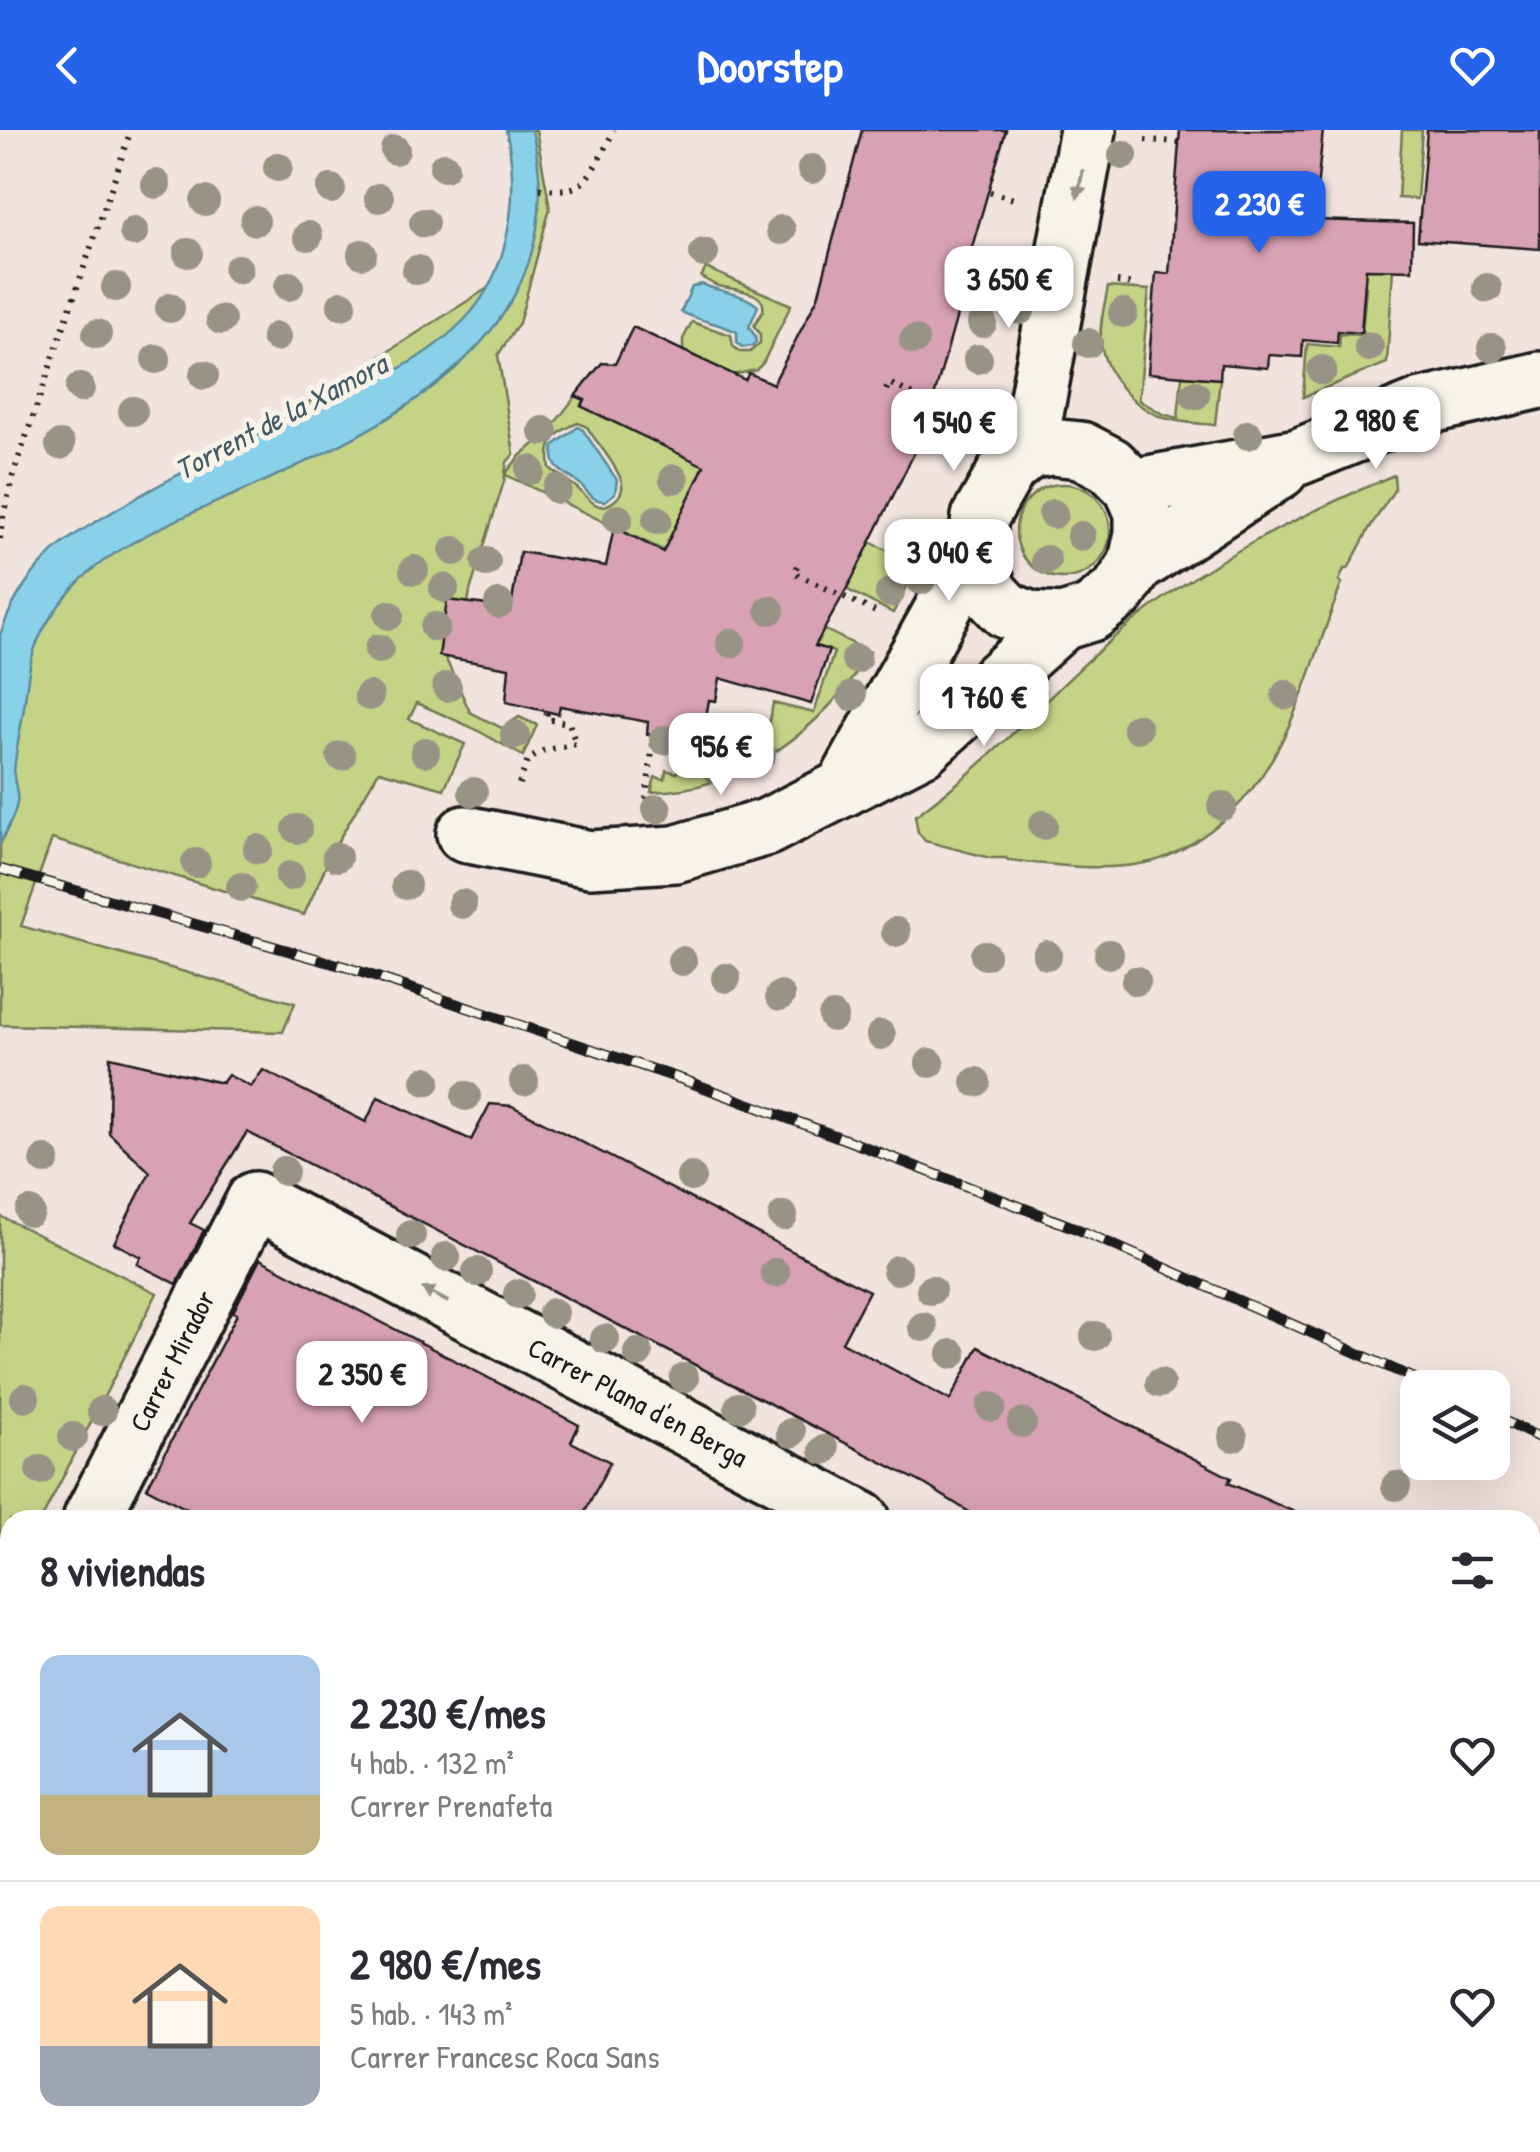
<!DOCTYPE html>
<html lang="es">
<head>
<meta charset="utf-8">
<style>
  :root { --surface:#fff; --page:#f2f2f3; --text:#2b2b33; --muted:#7c7c81; --line:#e1e1e2; --accent:#2563eb }
  body { margin:0; font-family:"Patrick Hand",sans-serif; background:var(--page); color:var(--text); height:100vh; display:flex; flex-direction:column; font-size:38px; white-space:nowrap }
  * { box-sizing:border-box; margin:0 }
  p { font-size:32px; color:var(--muted) }
  .icon { flex:none; width:55px; height:55px; fill:none; stroke:currentColor; stroke-width:2; stroke-linecap:round; stroke-linejoin:round }
  .map { position:relative; flex:1; overflow:hidden }
  .sheet { position:absolute; left:0px; top:1380px; width:1540px; height:642px; display:flex; flex-direction:column; background:var(--surface); border-radius:30px 30px 0 0; box-shadow:0 10px 40px #0002 }
  .sheet>* { flex:none }
  .tools { position:absolute; left:1400px; top:1240px; display:grid; gap:20px }
  .tools a { display:grid; place-items:center; width:110px; height:110px; border-radius:20px; background:var(--surface); box-shadow:0 10px 40px #0002; font-size:50px }
  .price { position:absolute; translate:-50% -85px; padding:0 22px; border-radius:20px; background:#fff; color:#222; font-size:32px; line-height:65px; filter:drop-shadow(0 2px 5px #0008) }
  .price::after { content:''; position:absolute; left:50%; top:60px; width:30px; height:22px; margin-left:-15px; background:inherit; clip-path:polygon(0 0,100% 0,50% 100%) }
  .price.active { background:var(--accent); color:#fff }
  ul { padding:0; list-style:none }
  li { display:flex; align-items:center; gap:30px; height:250px; padding:0 40px }
  li+li { border-top:2px solid var(--line) }
  li span { display:grid; place-items:center; flex:none; width:280px; height:200px; border-radius:20px; color:#555 }
  li>.icon { margin-inline-start:auto }
  span .icon { width:120px; height:120px; fill:#fffc; stroke-width:1 }
  li b { font-size:42px }
  h2 { display:flex; justify-content:space-between; align-items:center; height:120px; padding:0 40px; font-size:42px }
  header { display:flex; justify-content:space-between; align-items:center; height:130px; padding:0 40px; background:var(--accent); color:#fff; font-size:45px; font-weight:700 }
  .map>svg:first-child { display:block }
</style>
</head>
<body>
<header><svg class="icon" aria-label="back" viewBox="0 0 24 24"><path d="M15 5l-7 7 7 7"/></svg>Doorstep<svg class="icon" aria-label="heart" viewBox="0 0 24 24"><path d="M12 20l-8-8c-3-5 5-10 8-4 3-6 11-1 8 4z"/></svg></header>
<div class="map">
<svg width="1540" height="2022" viewBox="0 0 1540 2022">
  <rect width="100%" height="100%" fill="#f1e3de"/>
  <filter id="ink" filterUnits="userSpaceOnUse"><feTurbulence type="fractalNoise" baseFrequency=".01" numOctaves="2"/><feDisplacementMap in="SourceGraphic" scale="20" xChannelSelector="R" yChannelSelector="G"/><feConvolveMatrix kernelMatrix="1 2 1 2 8 2 1 2 1" color-interpolation-filters="sRGB"/></filter>
  <g filter="url(#ink)">
    <g fill="#c5d387" stroke="#707852" stroke-width="2.5" fill-rule="evenodd">
      <path d="M510,0h26l14,78 -31,115 -21,32 16,99 -7,8 -2,12 15,-18 27,-23 55,-70 10,5 -31,38 57,28 111,1 -74,121 -169,-81 -36,116 -2,12 -28,53 5,1 25,55 32,16 17,-11 18,8 -14,31 -50,-28 -56,-25 -8,16 56,25 -21,45 -65,-18 -44,75 -31,69 -252,-76 -31,87 274,77 -12,29 -283,-7v-340l39,-74 99,-106 130,-77 223,-142 27,-72zM578,293l9,4c9,15 29,37 34,53 3,8 0,16 -7,21 -17,14 -26,-4 -38,-14 -9,-7 -18,-11 -26,-19 -4,-25 4,-36 28,-45z"/>
      <path d="M1402,0h20l-5,69 -19,-1z"/>
      <path d="M1300,130l93,9 -6,94 -84,34 4,-53 32,3 1,-13 22,1 4,-48 -67,-6z"/>
      <path d="M706,138l85,37 -28,58 -7,7 -28,6 -45,-25v-12l9,-17 39,13 2,11 7,6h10l10,-9v-9l-6,-8c1,-2 8,-14 9,-15 5,-22 -34,-21 -47,-26 -5,-2 -10,-5 -15,-8z"/>
      <path d="M1108,157l41,3 -10,110 24,14 15,4 4,-42 38,3 -5,46c-17,-2 -37,-2 -54,-8 -30,-12 -57,-43 -60,-76 -2,-18 4,-37 7,-54z"/>
      <path d="M1394,345l1,14 -26,40 -21,40h-4l-5,12 3,2c-36,91 -55,198 -142,255 -16,11 -36,22 -55,25 -44,9 -93,2 -137,-3l-2,-2h-16l-65,-17 -7,-9 -3,-16c20,-15 40,-30 59,-47 50,-43 94,-93 144,-135 82,-70 178,-117 276,-159z"/>
      <circle cx="1063" cy="401" r="47"/>
      <path d="M870,412l47,23 -24,48 -47,-24z"/>
      <path d="M787,481l83,41c-47,77 -126,138 -219,140l4,-15 10,2 1,-9 11,3 2,-7h10l1,-9 12,3 1,-8 16,1 1,-12 45,8 8,-46 41,10 20,-61 -36,-12z"/>
      <path d="M0,1086l157,77 -116,227h-31v61l-10,19z"/>
    </g>
    <g fill="#88d1e9" stroke="#5d8997" stroke-width="2.5">
      <path d="M506,0h26c48,204 -137,294 -292,362 -50,22 -126,52 -163,92 -20,21 -40,50 -46,77 -4,18 -5,35 -8,53 -3,19 -8,40 -9,60 0,10 5,19 3,29 -2,14 -12,29 -17,42v-210c10,-29 25,-55 47,-77 17,-18 40,-31 62,-44 63,-39 129,-69 196,-100 56,-25 119,-51 162,-97 44,-48 53,-126 39,-187z"/>
      <path d="M701,154c19,8 42,9 57,22l-9,21 6,9 1,6 -4,4 -10,1 -5,-4v-11c-18,-9 -38,-11 -56,-20l11,-25z"/>
      <path d="M578,297l5,3 34,50 -2,13 -10,8c-14,0 -16,-9 -26,-18 -16,-12 -30,-13 -25,-38z"/>
    </g>
    <g fill="#d8a1b4" stroke="#1c1c1c" stroke-width="2.5">
      <path d="M862,0h144l-36,124 4,1 -44,156 4,2 -81,164 -38,69 14,4 -18,54 -91,-26 -4,23 -7,-1 -8,46 -54,-12 1,-12 -88,-16 -2,8 -52,-12 3,-34 -70,-12 8,-56 64,8 9,-56 86,14 8,-39 49,25 41,-86 -123,-60 4,-6 -10,-4 27,-33 13,1 18,-37 112,53 4,-7 24,11 45,-87z"/>
      <path d="M1180,0h143l-9,90 99,3 -1,47 -46,-1 -5,64 -23,-2 -1,12 -34,-3 -1,17 -33,-2 -1,13 -47,-4 -1,15 -72,-6 8,-100 13,1z"/>
      <path d="M1427,0h113v119l-122,-9z"/>
      <path d="M110,927l112,26 6,-8 23,12 12,-17 103,52 12,-25 93,43 19,-36 22,2 357,185 -27,51 108,58 28,-53 253,131 -3,5 85,37h-331l-56,-35 -679,-353 -57,91 14,7 -27,54 -40,-20 4,-7 -27,-14 36,-71 -41,-39z"/>
      <path d="M260,1129l319,166 -8,17 39,20 -29,58h-373l-61,-32 90,-174 -4,-2z"/>
    </g>
    <g fill="none" stroke-linecap="round" stroke-linejoin="round">
      <g stroke="#1c1c1c" stroke-width="42">
        <g id="lane">
          <path d="M0,1531l10,2"/>
          <path d="M137,2022v-10"/>
        </g>
      </g>
      <g stroke="#1c1c1c" stroke-width="62">
        <g id="street">
          <path d="M1050,317l31,3 29,15 22,22 11,25v22l-7,31 -17,26 -28,22 -29,9 -31,-2 -25,-10 -17,-18 -13,-43 4,-32 28,-49 20,-17z"/>
          <path d="M1028,321l60,-321"/>
          <path d="M1132,357l166,-30 124,-50 118,-27"/>
          <path d="M1136,435l144,-95"/>
          <path d="M844,658l132,-239"/>
          <path d="M465,704l125,25 85,-5 92,-27 155,-79 140,-126"/>
          <path d="M98,1390l-6,-3 163,-317 607,320"/>
          <path d="M1530,1678l10,-25"/>
          <path d="M1392,2022l4,-10"/>
        </g>
      </g>
      <g stroke="#1c1c1c" stroke-width="62">
        <g id="secondary">
          <path d="M512,2012l153,10"/>
          <path d="M1310,2012l27,10"/>
          <path d="M260,2022l9,-10"/>
          <path d="M946,2022l6,-10"/>
        </g>
      </g>
      <g stroke="#1c1c1c" stroke-width="6" stroke-dasharray="2.5 8" stroke-linecap="butt">
        <path d="M1145,10l34,2"/>
        <path d="M540,59c12,0 28,3 39,-4 13,-8 28,-41 35,-55"/>
        <path d="M990,62l27,8"/>
        <path d="M971,134l33,8"/>
        <path d="M1117,152l19,2"/>
        <path d="M886,260l3,-7 82,40"/>
        <path d="M0,409l2,-17 11,-47 118,-345"/>
        <path d="M797,436l-3,7 84,40"/>
        <path d="M519,654l9,-24 15,-9 33,-7 -7,-21 -23,-4 1,-8"/>
        <path d="M646,669l8,-63"/>
        <path d="M194,2012l1,10"/>
        <path d="M347,2022l1,-2"/>
      </g>
      <use href="#lane" stroke="#f7f3e8" stroke-width="35"/>
      <use href="#street" stroke="#f7f3e8" stroke-width="55"/>
      <use href="#secondary" stroke="#f7f3e8" stroke-width="55"/>
      <g stroke="#1c1c1c" stroke-width="11">
        <g id="rail">
          <path d="M0,739l346,98 338,113 168,62 223,86 361,160"/>
          <path d="M1492,1285l48,23"/>
        </g>
      </g>
      <use href="#rail" stroke="#f7f3e8" stroke-width="8" stroke-dasharray="22" stroke-linecap="butt"/>
    </g>
    <g fill="#989485">
      <circle cx="395" cy="20" r="15"/>
      <circle cx="1123" cy="25" r="15"/>
      <circle cx="278" cy="37" r="15"/>
      <circle cx="444" cy="37" r="15"/>
      <circle cx="812" cy="39" r="15"/>
      <circle cx="156" cy="54" r="15"/>
      <circle cx="331" cy="59" r="15"/>
      <circle cx="379" cy="68" r="15"/>
      <circle cx="205" cy="71" r="15"/>
      <circle cx="255" cy="91" r="15"/>
      <circle cx="424" cy="93" r="15"/>
      <circle cx="781" cy="100" r="15"/>
      <circle cx="134" cy="102" r="15"/>
      <circle cx="308" cy="106" r="15"/>
      <circle cx="188" cy="123" r="15"/>
      <circle cx="704" cy="123" r="15"/>
      <circle cx="362" cy="124" r="15"/>
      <circle cx="238" cy="139" r="15"/>
      <circle cx="417" cy="140" r="15"/>
      <circle cx="289" cy="156" r="15"/>
      <circle cx="116" cy="157" r="15"/>
      <circle cx="1487" cy="158" r="15"/>
      <circle cx="991" cy="162" r="15"/>
      <circle cx="342" cy="175" r="15"/>
      <circle cx="170" cy="178" r="15"/>
      <circle cx="1020" cy="180" r="15"/>
      <circle cx="1123" cy="183" r="15"/>
      <circle cx="221" cy="190" r="15"/>
      <circle cx="982" cy="193" r="15"/>
      <circle cx="97" cy="204" r="15"/>
      <circle cx="276" cy="207" r="15"/>
      <circle cx="914" cy="210" r="15"/>
      <circle cx="1088" cy="213" r="15"/>
      <circle cx="1369" cy="217" r="15"/>
      <circle cx="1492" cy="218" r="15"/>
      <circle cx="156" cy="229" r="15"/>
      <circle cx="978" cy="229" r="15"/>
      <circle cx="1322" cy="240" r="15"/>
      <circle cx="204" cy="245" r="15"/>
      <circle cx="80" cy="258" r="15"/>
      <circle cx="1195" cy="265" r="15"/>
      <circle cx="133" cy="281" r="15"/>
      <circle cx="543" cy="301" r="15"/>
      <circle cx="1248" cy="305" r="15"/>
      <circle cx="979" cy="312" r="15"/>
      <circle cx="60" cy="315" r="15"/>
      <circle cx="530" cy="340" r="15"/>
      <circle cx="674" cy="349" r="15"/>
      <circle cx="557" cy="359" r="15"/>
      <circle cx="1053" cy="384" r="15"/>
      <circle cx="618" cy="389" r="15"/>
      <circle cx="657" cy="390" r="15"/>
      <circle cx="1081" cy="406" r="15"/>
      <circle cx="454" cy="421" r="15"/>
      <circle cx="1046" cy="430" r="15"/>
      <circle cx="486" cy="432" r="15"/>
      <circle cx="414" cy="440" r="15"/>
      <circle cx="921" cy="450" r="15"/>
      <circle cx="444" cy="458" r="15"/>
      <circle cx="890" cy="463" r="15"/>
      <circle cx="499" cy="474" r="15"/>
      <circle cx="770" cy="480" r="15"/>
      <circle cx="389" cy="485" r="15"/>
      <circle cx="435" cy="497" r="15"/>
      <circle cx="731" cy="513" r="15"/>
      <circle cx="379" cy="519" r="15"/>
      <circle cx="856" cy="529" r="15"/>
      <circle cx="447" cy="557" r="15"/>
      <circle cx="1286" cy="565" r="15"/>
      <circle cx="369" cy="566" r="15"/>
      <circle cx="852" cy="566" r="15"/>
      <circle cx="1137" cy="598" r="15"/>
      <circle cx="515" cy="605" r="15"/>
      <circle cx="664" cy="610" r="15"/>
      <circle cx="425" cy="622" r="15"/>
      <circle cx="761" cy="624" r="15"/>
      <circle cx="341" cy="626" r="15"/>
      <circle cx="717" cy="639" r="15"/>
      <circle cx="473" cy="662" r="15"/>
      <circle cx="1222" cy="676" r="15"/>
      <circle cx="657" cy="679" r="15"/>
      <circle cx="1043" cy="695" r="15"/>
      <circle cx="297" cy="699" r="15"/>
      <circle cx="258" cy="719" r="15"/>
      <circle cx="337" cy="727" r="15"/>
      <circle cx="196" cy="733" r="15"/>
      <circle cx="290" cy="746" r="15"/>
      <circle cx="406" cy="755" r="15"/>
      <circle cx="241" cy="757" r="15"/>
      <circle cx="462" cy="774" r="15"/>
      <circle cx="896" cy="802" r="15"/>
      <circle cx="1109" cy="824" r="15"/>
      <circle cx="985" cy="825" r="15"/>
      <circle cx="1047" cy="825" r="15"/>
      <circle cx="682" cy="831" r="15"/>
      <circle cx="726" cy="848" r="15"/>
      <circle cx="1136" cy="851" r="15"/>
      <circle cx="780" cy="866" r="15"/>
      <circle cx="833" cy="887" r="15"/>
      <circle cx="881" cy="905" r="15"/>
      <circle cx="930" cy="933" r="15"/>
      <circle cx="426" cy="951" r="15"/>
      <circle cx="524" cy="951" r="15"/>
      <circle cx="976" cy="952" r="15"/>
      <circle cx="466" cy="966" r="15"/>
      <circle cx="45" cy="1030" r="15"/>
      <circle cx="284" cy="1041" r="15"/>
      <circle cx="691" cy="1047" r="15"/>
      <circle cx="30" cy="1082" r="15"/>
      <circle cx="783" cy="1086" r="15"/>
      <circle cx="411" cy="1105" r="15"/>
      <circle cx="446" cy="1127" r="15"/>
      <circle cx="897" cy="1140" r="15"/>
      <circle cx="477" cy="1142" r="15"/>
      <circle cx="775" cy="1143" r="15"/>
      <circle cx="931" cy="1160" r="15"/>
      <circle cx="518" cy="1164" r="15"/>
      <circle cx="553" cy="1183" r="15"/>
      <circle cx="923" cy="1197" r="15"/>
      <circle cx="1095" cy="1206" r="15"/>
      <circle cx="605" cy="1209" r="15"/>
      <circle cx="638" cy="1223" r="15"/>
      <circle cx="952" cy="1224" r="15"/>
      <circle cx="684" cy="1248" r="15"/>
      <circle cx="1160" cy="1253" r="15"/>
      <circle cx="25" cy="1268" r="15"/>
      <circle cx="739" cy="1277" r="15"/>
      <circle cx="991" cy="1277" r="15"/>
      <circle cx="102" cy="1281" r="15"/>
      <circle cx="1022" cy="1293" r="15"/>
      <circle cx="791" cy="1303" r="15"/>
      <circle cx="73" cy="1307" r="15"/>
      <circle cx="1233" cy="1307" r="15"/>
      <circle cx="824" cy="1320" r="15"/>
      <circle cx="40" cy="1340" r="15"/>
      <circle cx="1396" cy="1356" r="15"/>
    </g>
    <defs><path id="oneway-solid" d="M-6-.8H1V-3.2L6.5 0L1 3.2V.8H-6Z" transform="scale(2.5)"/></defs>
    <g fill="#94928c">
      <use href="#oneway-solid" transform="translate(1080 54) rotate(101)"/>
      <use href="#oneway-solid" transform="translate(435 1165) rotate(-152)"/>
    </g>
  </g>
  <g text-anchor="middle" stroke-width="10" stroke-linejoin="round" paint-order="stroke">
    <g font-size="28" fill="#1c1c1c" stroke="#f7f3e8">
      <text transform="translate(172 1231) rotate(-63)" y="10">Carrer Mirador</text>
      <text transform="translate(638 1272) rotate(28)" y="10">Carrer Plana d'en Berga</text>
    </g>
    <g font-size="30" font-style="italic" fill="#425b64" stroke="#f7f3e8">
      <text transform="translate(281 287) rotate(-28)" y="10">Torrent de la Xamora</text>
    </g>
  </g>
</svg>
<div class="tools">
<a><svg class="icon" aria-label="layers" viewBox="0 0 24 24"><path d="M12 4l9 5-9 5-9-5zM3 14l9 5 9-5"/></svg></a>
</div>
<b class="price active" style="left:1259px;top:126px">2 230 €</b>
<b class="price" style="left:1009px;top:201px">3 650 €</b>
<b class="price" style="left:1376px;top:342px">2 980 €</b>
<b class="price" style="left:954px;top:344px">1 540 €</b>
<b class="price" style="left:949px;top:474px">3 040 €</b>
<b class="price" style="left:984px;top:619px">1 760 €</b>
<b class="price" style="left:721px;top:668px">956 €</b>
<b class="price" style="left:362px;top:1296px">2 350 €</b>
<section class="sheet">
<h2>8 viviendas<svg class="icon" aria-label="filters" viewBox="0 0 24 24"><path d="M4 7h16M4 17h16"/><circle cx="9" cy="7" r="2"/><circle cx="15" cy="17" r="2"/></svg></h2>
<ul>
<li><span style="background:linear-gradient(#a9c7e8 70%,#c2b280 0)"><svg class="icon" aria-label="home" viewBox="0 0 24 24"><path d="M3 11l9-7 9 7M6 9v11h12V9"/></svg></span><div><b>2 230 €/mes</b><p>4 hab. · 132 m²</p><p>Carrer Prenafeta</p></div><svg class="icon" aria-label="heart" viewBox="0 0 24 24"><path d="M12 20l-8-8c-3-5 5-10 8-4 3-6 11-1 8 4z"/></svg></li>
<li><span style="background:linear-gradient(#ffd9b3 70%,#9aa5b1 0)"><svg class="icon" aria-label="home" viewBox="0 0 24 24"><path d="M3 11l9-7 9 7M6 9v11h12V9"/></svg></span><div><b>2 980 €/mes</b><p>5 hab. · 143 m²</p><p>Carrer Francesc Roca Sans</p></div><svg class="icon" aria-label="heart" viewBox="0 0 24 24"><path d="M12 20l-8-8c-3-5 5-10 8-4 3-6 11-1 8 4z"/></svg></li>
</ul>
</section>
</div>
</body>
</html>
